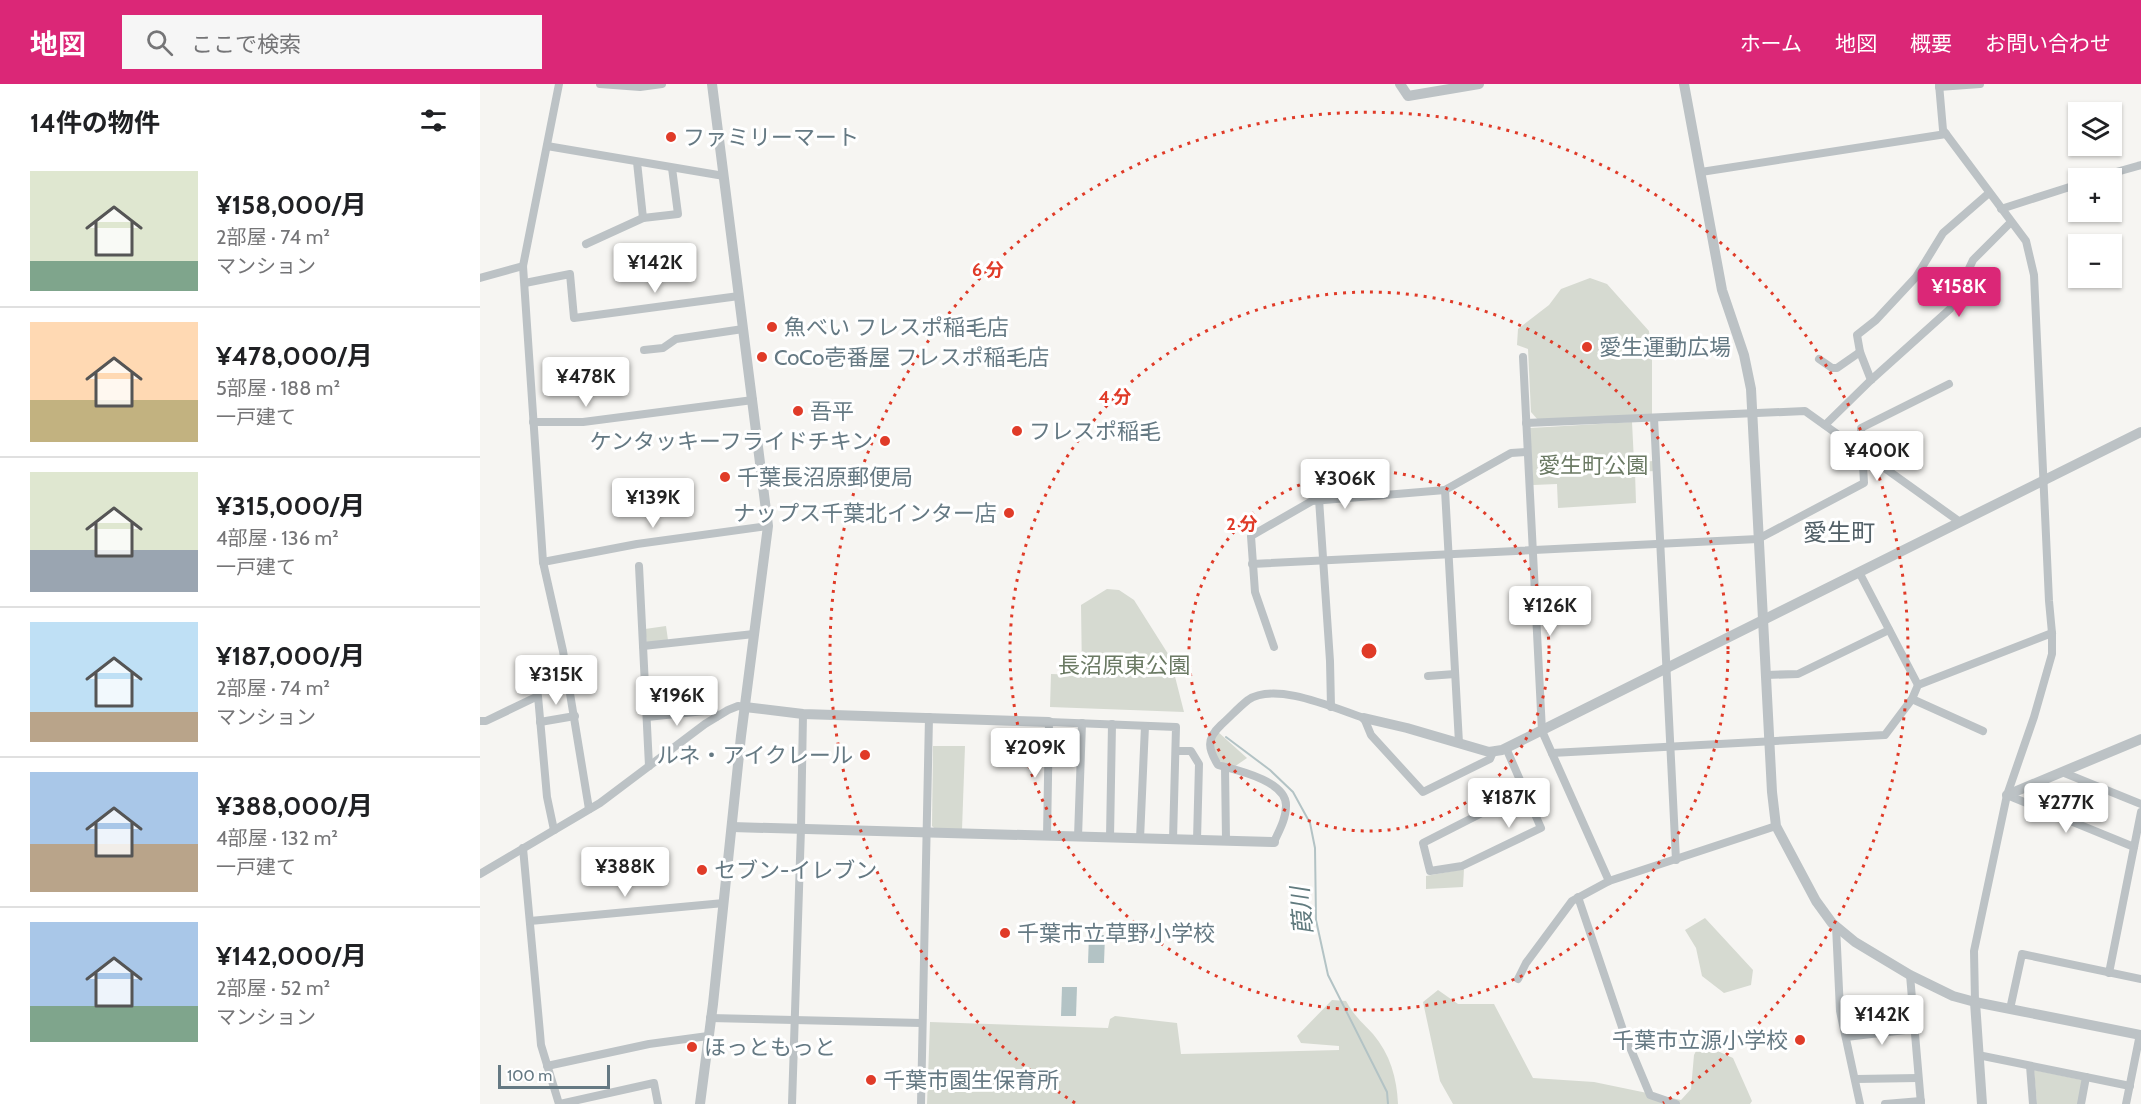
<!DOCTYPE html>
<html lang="ja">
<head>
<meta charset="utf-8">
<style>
  :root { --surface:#fff; --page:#f6f6f6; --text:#202124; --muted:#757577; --line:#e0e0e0; --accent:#db2777 }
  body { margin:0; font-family:Cabin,"Noto Sans JP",sans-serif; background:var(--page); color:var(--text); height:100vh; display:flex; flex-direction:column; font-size:22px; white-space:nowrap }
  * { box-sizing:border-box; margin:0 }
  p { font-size:20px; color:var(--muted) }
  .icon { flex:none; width:33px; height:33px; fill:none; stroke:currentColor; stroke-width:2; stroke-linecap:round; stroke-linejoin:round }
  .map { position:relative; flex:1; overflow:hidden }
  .drawer { display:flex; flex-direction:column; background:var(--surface); width:480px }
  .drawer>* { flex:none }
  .tools { position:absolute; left:1588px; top:18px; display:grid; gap:12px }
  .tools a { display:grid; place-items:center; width:54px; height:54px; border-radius:0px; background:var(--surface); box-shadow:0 2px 4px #0004; font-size:30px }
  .scale { position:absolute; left:18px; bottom:15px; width:112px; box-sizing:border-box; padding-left:6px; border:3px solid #657983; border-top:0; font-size:16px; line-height:21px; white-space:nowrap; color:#657983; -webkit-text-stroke:4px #fff; paint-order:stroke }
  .price { position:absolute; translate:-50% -51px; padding:0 14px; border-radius:6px; background:#fff; color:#222; font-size:20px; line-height:39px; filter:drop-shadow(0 2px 3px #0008) }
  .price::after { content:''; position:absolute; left:50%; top:36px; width:18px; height:14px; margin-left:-9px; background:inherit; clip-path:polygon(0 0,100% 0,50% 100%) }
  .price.active { background:var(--accent); color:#fff }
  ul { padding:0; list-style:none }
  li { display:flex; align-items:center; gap:18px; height:150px; padding:0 30px }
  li+li { border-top:2px solid var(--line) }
  li span { display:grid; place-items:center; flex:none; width:168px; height:120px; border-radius:0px; color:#555 }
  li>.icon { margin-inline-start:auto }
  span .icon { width:72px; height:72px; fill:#fffc; stroke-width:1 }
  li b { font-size:26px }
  h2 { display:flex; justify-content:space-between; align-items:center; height:72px; padding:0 30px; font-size:26px }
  header { display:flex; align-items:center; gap:36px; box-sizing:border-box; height:84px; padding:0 30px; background:var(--accent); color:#fff }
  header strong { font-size:28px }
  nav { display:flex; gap:33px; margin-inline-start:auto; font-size:21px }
  .search { width:420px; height:54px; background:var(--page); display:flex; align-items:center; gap:15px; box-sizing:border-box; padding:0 21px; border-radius:0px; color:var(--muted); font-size:22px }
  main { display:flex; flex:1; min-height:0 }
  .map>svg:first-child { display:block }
</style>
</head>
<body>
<header>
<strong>地図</strong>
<div class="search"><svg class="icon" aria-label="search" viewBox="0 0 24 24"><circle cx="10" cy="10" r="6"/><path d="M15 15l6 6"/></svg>ここで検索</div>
<nav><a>ホーム</a><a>地図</a><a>概要</a><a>お問い合わせ</a></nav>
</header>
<main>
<section class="drawer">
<h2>14件の物件<svg class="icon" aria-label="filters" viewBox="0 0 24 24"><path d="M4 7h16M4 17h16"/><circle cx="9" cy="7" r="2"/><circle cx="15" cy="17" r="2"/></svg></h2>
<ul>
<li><span style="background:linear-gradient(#dfe7d0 75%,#7fa58c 0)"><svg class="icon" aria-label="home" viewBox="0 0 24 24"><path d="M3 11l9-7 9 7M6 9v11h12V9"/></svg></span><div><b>¥158,000/月</b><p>2部屋 · 74 m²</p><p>マンション</p></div></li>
<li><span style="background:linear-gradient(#ffd9b3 65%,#c2b280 0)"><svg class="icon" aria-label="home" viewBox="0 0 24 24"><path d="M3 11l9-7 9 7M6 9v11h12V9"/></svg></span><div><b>¥478,000/月</b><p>5部屋 · 188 m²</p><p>一戸建て</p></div></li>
<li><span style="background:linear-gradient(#dfe7d0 65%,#9aa5b1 0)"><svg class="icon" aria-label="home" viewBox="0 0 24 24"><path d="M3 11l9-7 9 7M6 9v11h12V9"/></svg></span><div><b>¥315,000/月</b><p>4部屋 · 136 m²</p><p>一戸建て</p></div></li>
<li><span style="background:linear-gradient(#bfe0f5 75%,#b9a48a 0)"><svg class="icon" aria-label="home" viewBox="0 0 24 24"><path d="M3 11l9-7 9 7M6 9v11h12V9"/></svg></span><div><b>¥187,000/月</b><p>2部屋 · 74 m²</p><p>マンション</p></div></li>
<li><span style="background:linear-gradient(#a9c7e8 60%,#b9a48a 0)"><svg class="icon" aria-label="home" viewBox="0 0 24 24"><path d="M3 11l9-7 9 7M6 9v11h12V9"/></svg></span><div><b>¥388,000/月</b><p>4部屋 · 132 m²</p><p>一戸建て</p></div></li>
<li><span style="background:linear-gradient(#a9c7e8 70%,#7fa58c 0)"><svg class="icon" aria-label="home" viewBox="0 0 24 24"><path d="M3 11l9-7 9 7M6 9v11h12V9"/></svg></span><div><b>¥142,000/月</b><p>2部屋 · 52 m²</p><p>マンション</p></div></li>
</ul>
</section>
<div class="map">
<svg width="1661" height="1020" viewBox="0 0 1661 1020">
  <rect width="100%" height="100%" fill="#f6f5f2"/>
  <g fill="#d6dad1">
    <path d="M1110,194l17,6 42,47 3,29v56l-114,4 -7,-8 -3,-63 -11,-4 1,-16 31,-24 12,-16z"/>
    <path d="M1152,338l2,40 20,-1 1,10 -20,1 1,31 -78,5 -1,-24 -24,1 -3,-57z"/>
    <path d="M627,505l12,1 15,10 36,57 14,55 -134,-5 1,-33 31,1 -1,-70z"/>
    <path d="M186,542l2,14 -21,3 -2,-14z"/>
    <path d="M738,648l29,26 -13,9c-20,-5 -26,-16 -16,-35z"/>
    <path d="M453,662h32l-3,84 -27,-1 -3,-3z"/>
    <path d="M984,785l-1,18 -37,2v-13z"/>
    <path d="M1225,834l48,52 -2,15 -27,8 -22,-17 -6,-28 -11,-18z"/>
    <path d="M958,906l20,14h36l39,74 61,4 87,18 10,-11 3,-34 6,-12 33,15 19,43 -2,3h-297l-13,-23 -17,-79z"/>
    <path d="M852,916l14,1c9,16 15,20 27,33 17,20 24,44 25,70h-471l3,-82 178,6 2,-9 5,-3 62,7 4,31 158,-4v-4l-38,-3 -4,-7z"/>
    <path d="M1554,986l48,10 -4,24h-41z"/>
  </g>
  <g fill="#b3c3c5">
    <path d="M609,851h16l-1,28h-16z"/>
    <path d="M582,903h15l-1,29h-15z"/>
  </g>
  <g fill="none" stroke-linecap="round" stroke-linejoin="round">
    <path stroke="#b3c3c5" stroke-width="2" d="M746,653l44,33 23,22 17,31 5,25 1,72 12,55 59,117 1,12"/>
    <g stroke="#bcc2c5" stroke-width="8">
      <path d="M79,0l-36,182 20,296 20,89 26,158"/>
      <path d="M120,0l40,3 22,-3"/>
      <path d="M1459,0l4,46 3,4 80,107 8,34 15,326 3,32v21l-18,63 -27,78 -33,156 1,51"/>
      <path d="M1459,3l41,-3"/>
      <path d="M67,62l177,30"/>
      <path d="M157,78l6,56"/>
      <path d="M1221,88l245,-38"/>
      <path d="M1615,94l46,-13"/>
      <path d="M1521,125l78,-25"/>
      <path d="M106,160l57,-26 35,-4 -6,-46"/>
      <path d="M0,194l43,-12"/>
      <path d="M45,199l45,-9 4,44 165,-22"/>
      <path d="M164,266l19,-2 13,-9 67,-10"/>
      <path d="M1043,273l19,374 67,150"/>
      <path d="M1339,275l13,9h5l23,-16"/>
      <path d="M1391,296l-11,-28 -3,-17 19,-15 40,-43 27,-44 46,-40"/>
      <path d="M1174,334l22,442"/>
      <path d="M53,338h50l170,-22"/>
      <path d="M1046,339l279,-12 155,111"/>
      <path d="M1345,341l46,-45 79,-71 23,-49 38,-38"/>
      <path d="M965,406l14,253"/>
      <path d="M839,415l11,162 1,46"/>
      <path d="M63,478l94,-18 131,-18"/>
      <path d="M772,480l506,-25 106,-56 -3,-55 88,-44"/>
      <path d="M159,482l10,200"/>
      <path d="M1379,488l59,113"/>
      <path d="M163,562l111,-12"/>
      <path d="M794,563l-19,-55 -4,-56 61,-35 133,-11 66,-37 16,-1"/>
      <path d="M1286,591l32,-1 91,-44"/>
      <path d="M948,592l27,-2"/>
      <path d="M1432,615l71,32"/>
      <path d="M167,633l67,-7 2,7"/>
      <path d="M0,637h6l52,-25 9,101 7,33"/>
      <path d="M60,638l35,-6"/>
      <path d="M1026,664l35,80 -79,38 -32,5 -7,-28 102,-52"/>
      <path d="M696,667h15l8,13 -2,76"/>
      <path d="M1072,669l333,-18 27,-36 6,-14 134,-52"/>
      <path d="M745,683l1,73"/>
      <path d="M1582,688l79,32"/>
      <path d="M1527,711l127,52"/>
      <path d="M567,752l2,-114 127,5 -3,113"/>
      <path d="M598,753l4,-114"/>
      <path d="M630,754l2,-114"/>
      <path d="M660,755l5,-113"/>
      <path d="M794,758c5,-11 12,-23 12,-36 1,-25 -49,-36 -68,-41 -10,-16 -12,-26 3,-40 9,-8 18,-18 27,-25 28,-19 88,9 116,18l7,17 52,57 67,-33 3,-7"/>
      <path d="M43,764l17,185 1,12 18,59"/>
      <path d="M0,790l120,-71 105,-79 23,-14 10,-4 7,1"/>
      <path d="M1098,813l46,136 26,62 26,9"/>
      <path d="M50,837l194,-18"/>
      <path d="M1356,842l4,85 20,93"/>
      <path d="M1629,889l32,-161"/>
      <path d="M1430,891l11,129"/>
      <path d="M1038,895l8,-16 46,-62 37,-20 167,-55"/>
      <path d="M1530,925l12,-55 119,25"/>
      <path d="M230,934l211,5"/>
      <path d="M1366,953l68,-8"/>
      <path d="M1498,971l152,31"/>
      <path d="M67,982l102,-22 59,-8"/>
      <path d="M1550,982l3,38"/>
      <path d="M1376,995l62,-1"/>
      <path d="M80,1020l94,-21 4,21"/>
      <path d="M312,1020l9,-276 2,-114"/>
      <path d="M441,1020l8,-387"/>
      <path d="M1405,1020l36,-3"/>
      <path d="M1601,1020l5,-27"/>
      <path d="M1646,1020l14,-70"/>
    </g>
    <g stroke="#bcc2c5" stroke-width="10">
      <path d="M920,0l8,12 71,-12"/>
      <path d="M1204,0l38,206 22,65 7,34 21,403 4,34 40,75 16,22 23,19 55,33 43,21 22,6 166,33"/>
      <path d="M265,623l58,7 246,8"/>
      <path d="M884,634l43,10 82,24 13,-2 639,-318"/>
      <path d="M1527,711l134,-56"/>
      <path d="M252,743l542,15"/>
      <path d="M1495,918l7,102"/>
      <path d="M220,1020l13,-100 28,-268 27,-210 -56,-442"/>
    </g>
  </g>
  <g fill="none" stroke="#e03b28" stroke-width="3" stroke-dasharray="3 6">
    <circle cx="889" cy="567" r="180"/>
    <circle cx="889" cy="567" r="359"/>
    <path d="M595 1019A539 539 0 1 1 1183 1019"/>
  </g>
  <g fill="#e03b28" stroke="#fff" stroke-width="2">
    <circle cx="191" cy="53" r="6"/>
    <circle cx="292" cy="243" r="6"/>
    <circle cx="1107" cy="263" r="6"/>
    <circle cx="282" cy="273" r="6"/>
    <circle cx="318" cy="327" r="6"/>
    <circle cx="537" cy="347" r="6"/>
    <circle cx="405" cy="357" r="6"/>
    <circle cx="245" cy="393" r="6"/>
    <circle cx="529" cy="429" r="6"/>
    <circle cx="385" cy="671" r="6"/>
    <circle cx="222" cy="786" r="6"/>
    <circle cx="525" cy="849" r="6"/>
    <circle cx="1320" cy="956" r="6"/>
    <circle cx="212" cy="963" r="6"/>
    <circle cx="391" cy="996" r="6"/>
  </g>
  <g text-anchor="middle" stroke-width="6" stroke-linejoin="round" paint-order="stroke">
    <g font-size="22" fill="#657983" stroke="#fff" text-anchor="start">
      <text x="203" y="61">ファミリーマート</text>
      <text x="304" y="251">魚べい フレスポ稲毛店</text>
      <text x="1119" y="271">愛生運動広場</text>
      <text x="294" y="281">CoCo壱番屋 フレスポ稲毛店</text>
      <text x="330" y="335">吾平</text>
      <text x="549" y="355">フレスポ稲毛</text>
      <text x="393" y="365" text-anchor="end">ケンタッキーフライドチキン</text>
      <text x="257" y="401">千葉長沼原郵便局</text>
      <text x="517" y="437" text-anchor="end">ナップス千葉北インター店</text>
      <text x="373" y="679" text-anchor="end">ルネ・アイクレール</text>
      <text x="234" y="794">セブン-イレブン</text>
      <text x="537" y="857">千葉市立草野小学校</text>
      <text x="1308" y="964" text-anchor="end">千葉市立源小学校</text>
      <text x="224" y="971">ほっともっと</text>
      <text x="403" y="1004">千葉市園生保育所</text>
    </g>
    <g font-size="22" fill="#6b7a64" stroke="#fff">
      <text x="1113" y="389">愛生町公園</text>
      <text x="644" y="589">長沼原東公園</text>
    </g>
    <g font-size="24" fill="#536168" stroke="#fff">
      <text x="1359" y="457">愛生町</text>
    </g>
    <g font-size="24" font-style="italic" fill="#617b7f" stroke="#fff">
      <text transform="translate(822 827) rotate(-95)" y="8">葭川</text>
    </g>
  </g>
  <circle cx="889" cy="567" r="9" fill="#e03b28" stroke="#fff" stroke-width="3"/>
  <g font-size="18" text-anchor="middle" font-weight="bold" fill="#e03b28" stroke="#fff" stroke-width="6" stroke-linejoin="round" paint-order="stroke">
    <text x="508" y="192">6 分</text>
    <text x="635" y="319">4 分</text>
    <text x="762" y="446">2 分</text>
  </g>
</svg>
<div class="tools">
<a><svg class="icon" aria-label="layers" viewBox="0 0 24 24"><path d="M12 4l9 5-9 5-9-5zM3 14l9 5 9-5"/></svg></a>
<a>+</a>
<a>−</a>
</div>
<div class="scale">100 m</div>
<b class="price" style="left:175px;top:210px">¥142K</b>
<b class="price active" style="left:1479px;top:234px">¥158K</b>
<b class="price" style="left:106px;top:324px">¥478K</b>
<b class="price" style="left:1397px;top:398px">¥400K</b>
<b class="price" style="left:865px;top:426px">¥306K</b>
<b class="price" style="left:173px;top:445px">¥139K</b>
<b class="price" style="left:1070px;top:553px">¥126K</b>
<b class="price" style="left:76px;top:622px">¥315K</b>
<b class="price" style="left:197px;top:643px">¥196K</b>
<b class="price" style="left:555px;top:695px">¥209K</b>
<b class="price" style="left:1029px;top:745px">¥187K</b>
<b class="price" style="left:1586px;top:750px">¥277K</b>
<b class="price" style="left:145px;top:814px">¥388K</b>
<b class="price" style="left:1402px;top:962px">¥142K</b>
</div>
</main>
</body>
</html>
